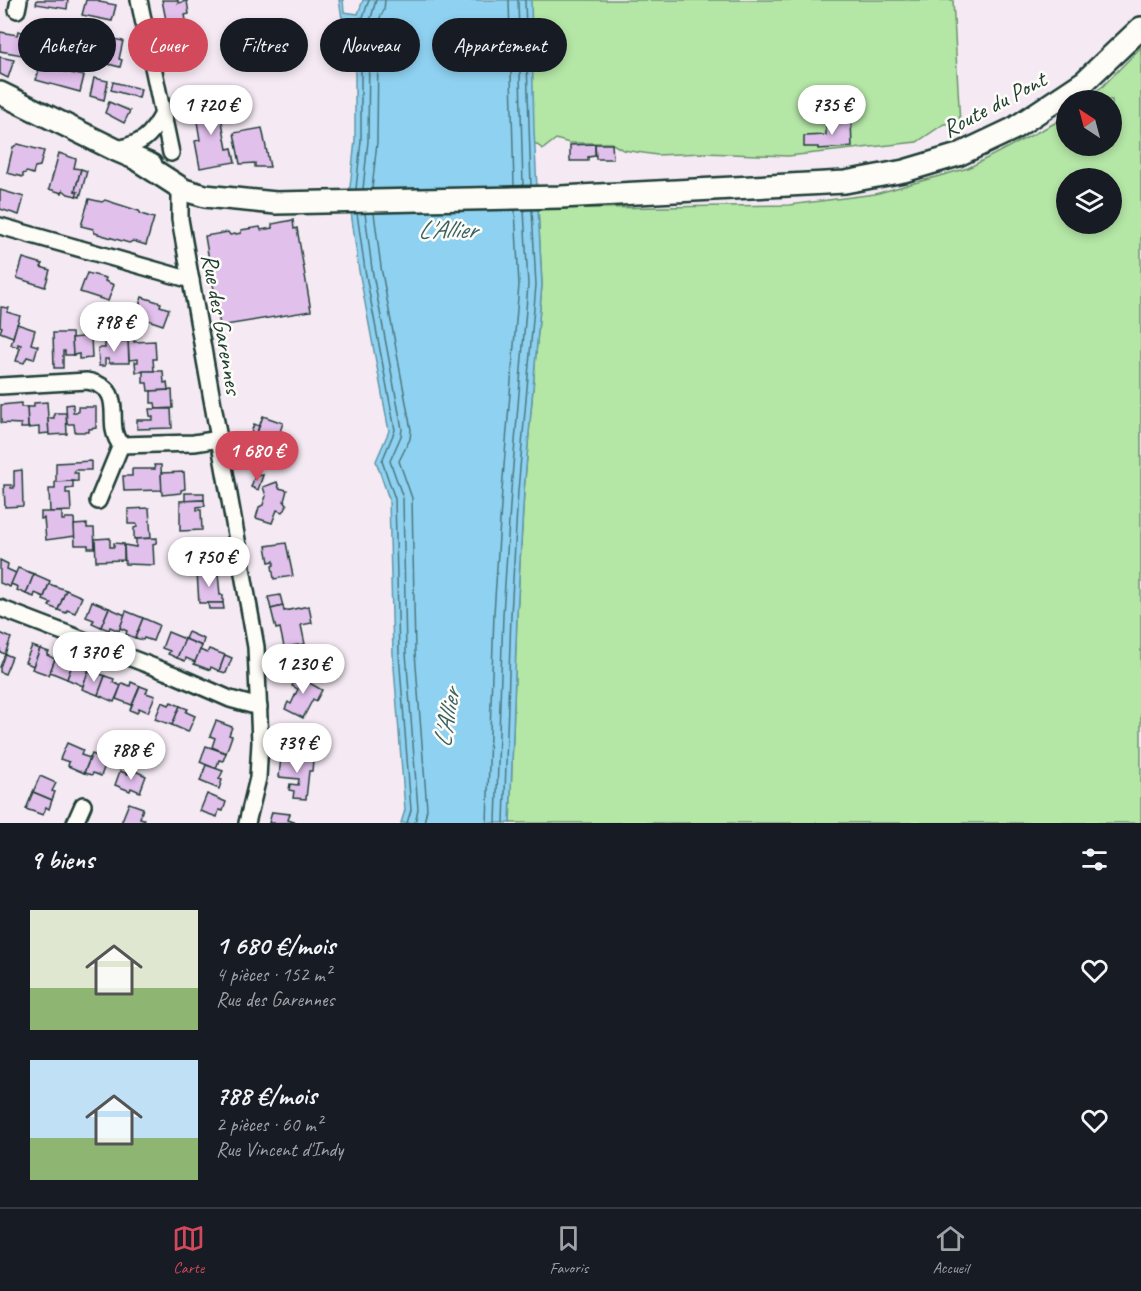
<!DOCTYPE html>
<html lang="fr">
<head>
<meta charset="utf-8">
<style>
  :root { --surface:#171b24; --page:#20242c; --text:#f1f3f6; --muted:#9ea1a6; --line:#363941; --accent:#d1495b }
  body { margin:0; font-family:Caveat,sans-serif; background:var(--page); color:var(--text); height:100vh; display:flex; flex-direction:column; font-size:22px; white-space:nowrap }
  * { box-sizing:border-box; margin:0 }
  p { font-size:20px; color:var(--muted) }
  .icon { flex:none; width:33px; height:33px; fill:none; stroke:currentColor; stroke-width:2; stroke-linecap:round; stroke-linejoin:round }
  .map { position:relative; height:823px; overflow:hidden }
  .drawer { display:flex; flex-direction:column; background:var(--surface); flex:1 }
  .drawer>* { flex:none }
  .banner { position:absolute; left:18px; top:18px; width:600px; height:54px; display:flex; gap:12px }
  .needle { width:39px; rotate:324deg }
  .tools { position:absolute; left:1056px; top:90px; display:grid; gap:12px }
  .tools a { display:grid; place-items:center; width:66px; height:66px; border-radius:50%; background:var(--surface); box-shadow:0 3px 9px #0003; font-size:30px }
  .price { position:absolute; translate:-50% -51px; padding:0 14px; border-radius:21px; background:#fff; color:#222; font-size:20px; line-height:39px; filter:drop-shadow(0 2px 3px #0008) }
  .price::after { content:''; position:absolute; left:50%; top:36px; width:18px; height:14px; margin-left:-9px; background:inherit; clip-path:polygon(0 0,100% 0,50% 100%) }
  .price.active { background:var(--accent); color:#fff }
  ul { padding:0; list-style:none }
  li { display:flex; align-items:center; gap:18px; height:150px; padding:0 30px }
  li span { display:grid; place-items:center; flex:none; width:168px; height:120px; border-radius:0px; color:#555 }
  li>.icon { margin-inline-start:auto }
  span .icon { width:72px; height:72px; fill:#fffc; stroke-width:1 }
  li b { font-size:26px }
  h2 { display:flex; justify-content:space-between; align-items:center; height:72px; padding:0 30px; font-size:26px }
  .pill { padding:0 21px; border-radius:27px; background:var(--surface); box-shadow:0 3px 9px #0003; font-size:21px; line-height:54px }
  .pill.active { background:var(--accent); color:#fff }
  .tabs { display:flex; justify-content:space-around; align-items:center; height:84px; border-top:2px solid var(--line); background:var(--surface); font-size:16px; color:var(--muted) }
  .tabs a { display:grid; justify-items:center; gap:3px }
  .tabs .active { color:var(--accent) }
  .map>svg:first-child { display:block }
</style>
</head>
<body>
<div class="map">
<svg width="1141" height="823" viewBox="0 0 1141 823">
  <rect width="100%" height="100%" fill="#f5eaf4"/>
  <filter id="ink" filterUnits="userSpaceOnUse"><feTurbulence type="fractalNoise" baseFrequency=".0167" numOctaves="2"/><feDisplacementMap in="SourceGraphic" scale="12" xChannelSelector="R" yChannelSelector="G"/><feConvolveMatrix kernelMatrix="1 2 1 2 8 2 1 2 1" color-interpolation-filters="sRGB"/></filter>
  <g filter="url(#ink)">
    <g fill="#b4e6a6" stroke="#6a926d" stroke-width="1.5" fill-rule="evenodd">
      <path d="M520,0h433l7,124h-16l-27,18 -129,14 -84,-3 -47,2 -34,-5 -12,-7h-42l-13,-4 -13,10 -14,-10z"/>
      <path d="M1141,47v776h-631l7,-208 7,-124 18,-206 -4,-76 251,-4 86,-11 93,-26 87,-45 11,-9v32h46v-46h-28l19,-14zM1066,178h46v46h-46z"/>
    </g>
    <path fill="#8fd1f1" stroke="#6296a5" stroke-width="1.5" d="M339,0h4l1,12 14,2 5,-14h168l3,130 8,155 -18,206 -7,124 -7,208h-109l4,-13 -12,-156 -4,-155 -13,-38 13,-30 -30,-160 -10,-74 6,-57v-93l-13,-29z"/>
    <g fill="none" stroke-linecap="round" stroke-linejoin="round">
      <g stroke="#4c7880" stroke-width="1.5">
        <path d="M509,0l5,186"/>
        <path d="M518,0l5,186"/>
        <path d="M525,0l6,186"/>
        <path d="M356,189l5,-48v-94l-10,-25 1,-2 11,-3 6,-17"/>
        <path d="M363,189l5,-48 1,-93 -7,-20 9,-10 5,-18"/>
        <path d="M372,189l5,-47 1,-94 -5,-17 11,-21 1,-10"/>
        <path d="M357,213l8,57 30,160 -13,31 13,38 4,155 12,156 -4,13"/>
        <path d="M365,213l7,56 30,160 -1,7 -11,25 13,37 3,155 12,156 -3,14"/>
        <path d="M374,213l7,54 30,163 -1,9 -11,22 13,37 3,155 12,156 -3,14"/>
        <path d="M487,823l7,-209 8,-124 17,-205 -4,-75"/>
        <path d="M496,823l7,-208 8,-125 17,-205 -4,-75"/>
        <path d="M504,823l7,-208 7,-124 18,-206 -4,-75"/>
      </g>
    </g>
    <g fill="#e1c0ec" stroke="#1f3d34" stroke-width="1.5">
      <path d="M37,0h31l-1,9 -31,-5z"/>
      <path d="M86,0h14l-1,2 17,3 -4,16 -30,-6z"/>
      <path d="M162,0h16v3l9,-2 2,13 -4,1 2,11 -19,4z"/>
      <path d="M18,31l9,2 -5,22 -22,-4v-19l17,3z"/>
      <path d="M101,36l22,5 -4,18 3,1 -2,7 -24,-6z"/>
      <path d="M44,37l35,7 -3,19 -36,-7z"/>
      <path d="M0,57l14,3 -6,18 -8,-4z"/>
      <path d="M40,66l44,10 -4,16 -44,-12z"/>
      <path d="M94,78l14,3 -4,19 -14,-4z"/>
      <path d="M113,82l28,7 -2,9 -28,-8z"/>
      <path d="M218,100l9,49 5,-1 3,14 -35,6 -5,-27 5,-1 -6,-37z"/>
      <path d="M109,102l21,9 -6,12 -19,-10z"/>
      <path d="M826,120h25l1,27 -34,2v-2h-14v-11l22,-1z"/>
      <path d="M262,128l8,39h-15v-4l-15,1 -6,-31z"/>
      <path d="M18,144l26,7 -4,15 -5,1 -2,7 -6,-2 -4,2v3l-16,-4 6,-26z"/>
      <path d="M595,144v12l-7,1v4h-18v-16z"/>
      <path d="M595,144h17l1,15h-17z"/>
      <path d="M59,153l17,6 -2,9 7,1 -6,22 3,1 -2,4 -8,-2 -5,-4 -1,3 -13,-4z"/>
      <path d="M81,169l6,2 -7,26 -4,-1 2,-4 -3,-1z"/>
      <path d="M0,190l24,7 -5,18 -19,-6z"/>
      <path d="M89,199l13,3 3,-2 34,11 2,3 13,4 -8,27 -13,-4 -4,2 -34,-10 -2,-4 -12,-3z"/>
      <path d="M293,220l1,9 3,-1 14,83 -91,15 -15,-90 23,-4 2,3 11,-2v-3l19,-3 1,3 11,-2v-4z"/>
      <path d="M23,258l20,6 -2,3 9,3 -5,17 -28,-9z"/>
      <path d="M87,273l19,5 -1,3 9,4 -6,16 -28,-9z"/>
      <path d="M142,297l19,6 -1,3 9,3 -6,16 -27,-9z"/>
      <path d="M1,307l8,1 -2,4 13,4 -7,21 -13,-5 2,-5 -2,-1z"/>
      <path d="M17,324l18,6 -4,14 7,2 -4,13 -7,-2 -3,6 -8,-2 5,-16 -3,-1v3l-7,-2z"/>
      <path d="M53,333h19l1,22h-8v-4h-2v17h-9z"/>
      <path d="M91,336l1,22 -13,1v-5l-6,1 -1,-17z"/>
      <path d="M128,339h6v3l21,-1 1,18h-3l1,12 -18,1 -1,-10h3v-3l-9,1z"/>
      <path d="M128,341l1,22h-20v-4h-4v7h-6l-1,-18h7v-6z"/>
      <path d="M143,371h20l1,12 3,-1 1,8 -20,1 -1,-8h-4z"/>
      <path d="M172,390l1,18 -17,1 -1,-6h-4v-12z"/>
      <path d="M47,402l2,31 -10,1v-7l-11,1 -1,-21h7v-4z"/>
      <path d="M21,403v4h6l1,21h-7v-4l-20,-1v-18z"/>
      <path d="M73,404v8h5v-5h18v21l-7,1v3h-14l-1,-8h-7l-1,-19z"/>
      <path d="M149,409h22l1,19 -35,1v-9h16v-3l-3,-1z"/>
      <path d="M54,413h12l1,21 -18,1 -1,-17h6z"/>
      <path d="M263,416l20,7 -11,31 -20,-7z"/>
      <path d="M254,424l5,2 -7,21 -5,-2z"/>
      <path d="M91,461v9h-16l-1,3h4v8l-22,1v-19z"/>
      <path d="M154,465h7l1,25 -38,1 -1,-15h9v-7h23z"/>
      <path d="M22,470l1,36 -18,1 -1,-22h7v3h3v-17z"/>
      <path d="M184,472l1,17 -4,1v3l-19,2 -1,-22z"/>
      <path d="M263,475l-5,15 -7,-3 4,-11z"/>
      <path d="M73,481v7l-7,1v4h4l1,18 -21,1 -1,-23h6v-7z"/>
      <path d="M277,482l2,6 8,2 -3,11 3,4 -2,5 -3,2 -5,-2 -5,13 -16,-5 3,-11 4,-2 3,-9 -3,-9z"/>
      <path d="M185,493h19v7l-19,1z"/>
      <path d="M204,500l1,6 -8,1v3h4l1,20 -22,1v-30z"/>
      <path d="M149,508l2,30 -17,1v-11l3,-1v-3h-9v-15z"/>
      <path d="M41,512h21v8h3v-2h9l1,18 -29,4 -2,-22 -3,1z"/>
      <path d="M87,524v4h7l1,20h-7v-3h-13l-1,-20z"/>
      <path d="M110,538v9h4v-4l10,1v16l-28,1 -1,-22z"/>
      <path d="M157,538l-1,5 -3,1 1,21 -29,-1 -1,-19 12,2v-8z"/>
      <path d="M214,542v13l-2,-1 1,19 -22,1 -1,-24h-12v-6z"/>
      <path d="M286,543l7,33 -19,3 -2,-13 2,-1v-4l-5,1 -3,-16z"/>
      <path d="M0,560l8,4 -1,5 9,4 -6,14 -10,-4z"/>
      <path d="M18,568l16,6 -8,20 -9,-4 1,-3 -7,-3z"/>
      <path d="M197,573h21l2,22h3v8h-24z"/>
      <path d="M34,574l16,7 -6,16 -9,-4 -1,4 -8,-3z"/>
      <path d="M49,584l17,6 -8,20 -9,-4 2,-3 -8,-3z"/>
      <path d="M66,590l16,7 -7,16 -8,-3 -1,3 -8,-3z"/>
      <path d="M280,595l3,11 -12,3 -3,-12z"/>
      <path d="M92,601l17,7 -8,19 -9,-4 2,-3 -8,-3z"/>
      <path d="M208,603h15l1,6h-15z"/>
      <path d="M283,606l1,5 25,-5 3,17 -11,2 4,19 -21,3 -4,-19 -4,1 -5,-20z"/>
      <path d="M109,608l16,7 -6,16 -9,-4 -1,3 -8,-3z"/>
      <path d="M126,611l17,7 -8,20 -9,-4 1,-3 -7,-3z"/>
      <path d="M143,618l16,7 -6,16 -9,-3 -1,2 -8,-2z"/>
      <path d="M168,632l17,7 -8,19 -9,-4 2,-3 -8,-3z"/>
      <path d="M188,632l16,7 -2,7 -17,-7z"/>
      <path d="M0,633l11,5 -6,16 -5,-2z"/>
      <path d="M185,639l17,7 -7,16 -9,-4 -1,3 -8,-3z"/>
      <path d="M32,646l8,3 -7,17 -8,-4z"/>
      <path d="M40,649l9,3 -2,3 8,4 -6,16 -17,-6z"/>
      <path d="M209,649l16,6 -6,16 -8,-4 -1,3 -16,-6 6,-14 7,3z"/>
      <path d="M5,654l7,3 -7,17 -5,-2v-5z"/>
      <path d="M225,655l7,3 -6,15 -7,-2z"/>
      <path d="M66,656l8,4 -7,19 -17,-7 6,-15 8,3z"/>
      <path d="M74,660l8,3 -1,3 8,4 -6,16 -16,-7z"/>
      <path d="M300,669l10,4 -4,8 16,9 -6,11 -3,-2 -10,19 -18,-9 3,-7 3,2 7,-15 -6,-3z"/>
      <path d="M88,672l8,3 2,-2 7,3 -7,19 -16,-6z"/>
      <path d="M105,676l9,3 -1,3 8,4 -7,16 -16,-7z"/>
      <path d="M131,682l9,4 -8,19 -16,-6 6,-16 8,3z"/>
      <path d="M140,686l8,3 -2,4 9,3 -7,16 -9,-4 -2,5 -7,-3z"/>
      <path d="M162,702l7,3 2,-3 9,4 -8,19 -17,-6z"/>
      <path d="M180,706l8,3 -2,3 9,4 -7,16 -16,-7z"/>
      <path d="M216,721l16,6 -3,8 3,1 -6,17 -14,-6 3,-9 -5,-2z"/>
      <path d="M67,743l16,7 -2,5 9,3 -6,15 -16,-7 1,-4 -9,-3z"/>
      <path d="M206,746l20,7 -3,8 -4,-1 -3,9 -16,-7z"/>
      <path d="M92,754l15,6 -6,16 -8,-3 -1,2 -8,-2z"/>
      <path d="M281,757l32,3 -1,11h-3l-3,28 -13,-1 1,-7 -5,-1 1,-6 8,1 1,-6 -20,-2z"/>
      <path d="M206,765l17,6 -4,8 3,1 -3,9 -19,-8z"/>
      <path d="M131,769l15,7 -6,16 -9,-4 -1,3 -15,-6 5,-14 8,3z"/>
      <path d="M40,776l16,7 -4,8 3,1 -3,8 -19,-8z"/>
      <path d="M33,792l19,8 -3,9 -3,-2 -3,8 -17,-6z"/>
      <path d="M207,794l19,8 -3,9 -4,-1 -2,7 -17,-6z"/>
      <path d="M129,803l14,5 -3,10 4,1 -1,4h-22z"/>
      <path d="M272,812l18,2 -2,6 9,3h-28z"/>
    </g>
    <g fill="none" stroke-linecap="round" stroke-linejoin="round">
      <g stroke="#1f3d34" stroke-width="20">
        <g id="street">
          <path d="M139,0l32,153"/>
          <path d="M17,10l2,-10"/>
          <path d="M116,150c27,-8 33,-11 47,-36"/>
          <path d="M184,190l-4,6v23l76,428 4,95 -2,36 -11,45"/>
          <path d="M0,226l191,54"/>
          <path d="M0,386l87,-5c43,8 15,43 34,64l73,-2 26,-4"/>
          <path d="M98,501l23,-56"/>
          <path d="M0,608l175,67 55,24 29,8"/>
          <path d="M75,823l8,-18"/>
        </g>
      </g>
      <g stroke="#1f3d34" stroke-width="26">
        <g id="secondary">
          <path d="M0,93l116,57 35,15"/>
          <path d="M139,161l45,29 21,6 71,7 285,-6 284,-15 59,-11 54,-16 55,-26 72,-48 56,-53"/>
        </g>
      </g>
      <use href="#street" stroke="#fdfcf7" stroke-width="15"/>
      <use href="#secondary" stroke="#fdfcf7" stroke-width="21"/>
    </g>
  </g>
  <g text-anchor="middle" stroke-width="5" stroke-linejoin="round" paint-order="stroke">
    <g font-size="24" fill="#1f3d34" stroke="#fdfcf7">
      <text transform="translate(994 104) rotate(-28)" y="8">Route du Pont</text>
      <text transform="translate(222 324) rotate(80)" y="8">Rue des Garennes</text>
    </g>
    <g font-size="26" font-style="italic" fill="#3b6263" stroke="#fdfcf7">
      <text x="447" y="238">L'Allier</text>
      <text transform="translate(446 718) rotate(-80)" y="9">L'Allier</text>
    </g>
  </g>
</svg>
<div class="tools">
<a><svg class="needle" viewBox="-14 -14 28 28"><path d="M0-13l5 13h-10z" fill="#e53935"/><path d="M0 13l5-13h-10z" fill="#9ea1a6"/></svg></a>
<a><svg class="icon" aria-label="layers" viewBox="0 0 24 24"><path d="M12 4l9 5-9 5-9-5zM3 14l9 5 9-5"/></svg></a>
</div>
<b class="price" style="left:211px;top:136px">1 720 €</b>
<b class="price" style="left:832px;top:136px">735 €</b>
<b class="price" style="left:114px;top:353px">798 €</b>
<b class="price active" style="left:257px;top:482px">1 680 €</b>
<b class="price" style="left:209px;top:588px">1 750 €</b>
<b class="price" style="left:94px;top:683px">1 370 €</b>
<b class="price" style="left:303px;top:695px">1 230 €</b>
<b class="price" style="left:297px;top:774px">739 €</b>
<b class="price" style="left:131px;top:781px">788 €</b>
<div class="banner">
<a class="pill">Acheter</a>
<a class="pill active">Louer</a>
<a class="pill">Filtres</a>
<a class="pill">Nouveau</a>
<a class="pill">Appartement</a>
</div>
</div>
<section class="drawer">
<h2>9 biens<svg class="icon" aria-label="filters" viewBox="0 0 24 24"><path d="M4 7h16M4 17h16"/><circle cx="9" cy="7" r="2"/><circle cx="15" cy="17" r="2"/></svg></h2>
<ul>
<li><span style="background:linear-gradient(#dfe7d0 65%,#8fb573 0)"><svg class="icon" aria-label="home" viewBox="0 0 24 24"><path d="M3 11l9-7 9 7M6 9v11h12V9"/></svg></span><div><b>1 680 €/mois</b><p>4 pièces · 152 m²</p><p>Rue des Garennes</p></div><svg class="icon" aria-label="heart" viewBox="0 0 24 24"><path d="M12 20l-8-8c-3-5 5-10 8-4 3-6 11-1 8 4z"/></svg></li>
<li><span style="background:linear-gradient(#bfe0f5 65%,#8fb573 0)"><svg class="icon" aria-label="home" viewBox="0 0 24 24"><path d="M3 11l9-7 9 7M6 9v11h12V9"/></svg></span><div><b>788 €/mois</b><p>2 pièces · 60 m²</p><p>Rue Vincent d'Indy</p></div><svg class="icon" aria-label="heart" viewBox="0 0 24 24"><path d="M12 20l-8-8c-3-5 5-10 8-4 3-6 11-1 8 4z"/></svg></li>
</ul>
</section>
<nav class="tabs">
<a class="active"><svg class="icon" aria-label="map" viewBox="0 0 24 24"><path d="M3 6l6-2 6 2 6-2v14l-6 2-6-2-6 2zM9 4v14M15 6v14"/></svg>Carte</a>
<a><svg class="icon" aria-label="saved" viewBox="0 0 24 24"><path d="M7 4h10v16l-5-4-5 4z"/></svg>Favoris</a>
<a><svg class="icon" aria-label="home" viewBox="0 0 24 24"><path d="M3 11l9-7 9 7M6 9v11h12V9"/></svg>Accueil</a>
</nav>
</body>
</html>
